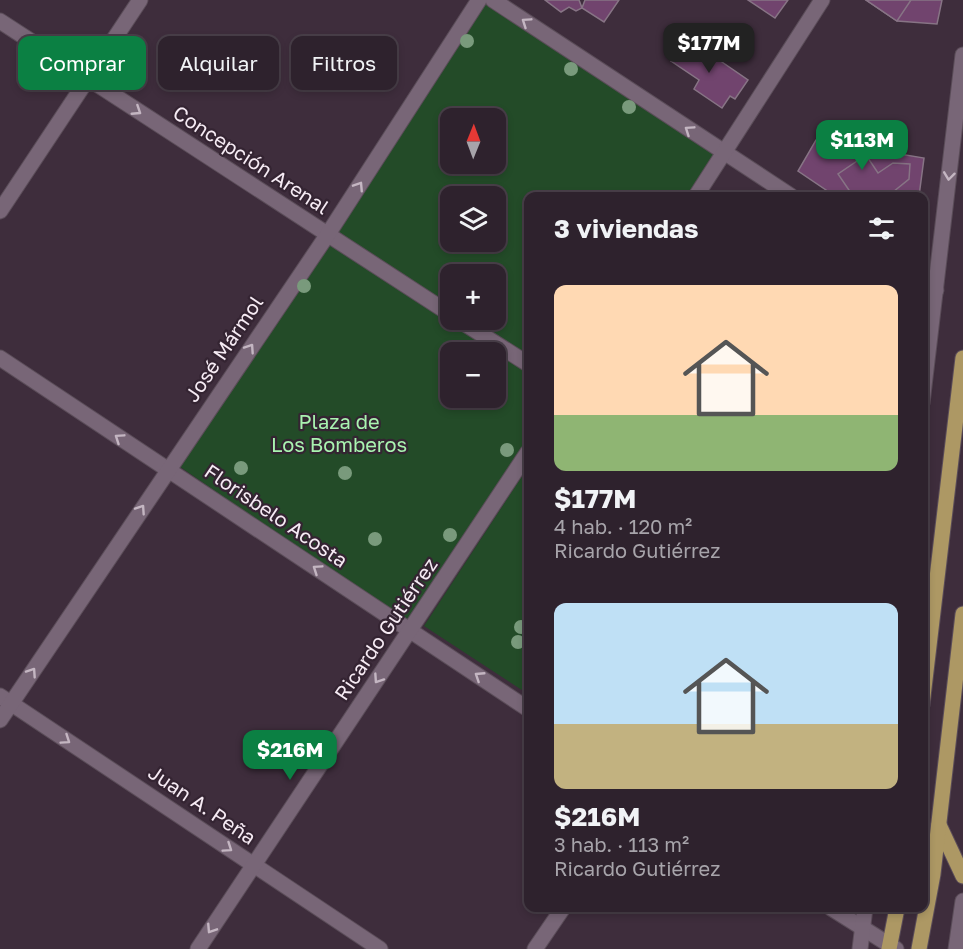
<!DOCTYPE html>
<html lang="es">
<head>
<meta charset="utf-8">
<style>
  :root { --surface:#2e222d; --page:#362a35; --text:#f1f3f6; --muted:#a7a4aa; --line:#493f49; --accent:#0b8043 }
  body { margin:0; font-family:"Golos Text",sans-serif; background:var(--page); color:var(--text); height:100vh; display:flex; flex-direction:column; font-size:22px; white-space:nowrap }
  * { box-sizing:border-box; margin:0 }
  p { font-size:20px; color:var(--muted) }
  .icon { flex:none; width:33px; height:33px; fill:none; stroke:currentColor; stroke-width:2; stroke-linecap:round; stroke-linejoin:round }
  .map { position:relative; flex:1; overflow:hidden }
  .panel { position:absolute; left:524px; top:192px; width:404px; height:720px; display:flex; flex-direction:column; background:var(--surface); border-radius:12px; box-shadow:0 3px 9px #0003,0 0 0 2px var(--line) }
  .panel>* { flex:none }
  .hud { position:absolute; left:18px; top:36px; width:416px; height:54px; display:flex; gap:12px }
  .needle { width:39px; rotate:1deg }
  .buttons { position:absolute; left:440px; top:108px; display:grid; gap:12px }
  .buttons a { display:grid; place-items:center; width:66px; height:66px; border-radius:12px; background:var(--surface); box-shadow:0 3px 9px #0003,0 0 0 2px var(--line); font-size:30px }
  .price { position:absolute; translate:-50% -51px; padding:0 14px; border-radius:12px; background:var(--accent); color:#fff; font-size:20px; line-height:39px; filter:drop-shadow(0 2px 3px #0008) }
  .price::after { content:''; position:absolute; left:50%; top:36px; width:18px; height:14px; margin-left:-9px; background:inherit; clip-path:polygon(0 0,100% 0,50% 100%) }
  .price.on { background:#222; color:#fff }
  ul { padding:0; list-style:none }
  li { display:grid; align-content:center; gap:12px; height:318px; padding:0 30px }
  li span { display:grid; place-items:center; height:186px; border-radius:12px; color:#555 }
  li>.icon { margin-inline-start:auto }
  span .icon { width:108px; height:108px; fill:#fffc; stroke-width:1 }
  li b { font-size:26px }
  h2 { display:flex; justify-content:space-between; align-items:center; height:72px; padding:0 30px; font-size:26px }
  .chip { padding:0 21px; border-radius:12px; background:var(--surface); box-shadow:0 3px 9px #0003,0 0 0 2px var(--line); font-size:21px; line-height:54px }
  .chip.on { background:var(--accent); color:#fff }
  .map>svg:first-child { display:block }
</style>
</head>
<body>
<div class="map">
<svg width="963" height="949" viewBox="0 0 963 949">
  <rect width="100%" height="100%" fill="#3e2d3c"/>
  <g fill="#234b28" fill-rule="evenodd">
    <path d="M483,2l235,153 -28,41h-162v244l-121,184 -231,-160zM450,118h45v46h-45zM450,196h45v46h-45zM450,274h45v46h-45zM450,352h45v46h-45z"/>
    <path d="M528,467v227l-104,-68z"/>
  </g>
  <g fill="#71446e" stroke="#877485" stroke-width="1.5">
    <path d="M545,0h34l3,8 -6,3 -7,-4 -8,5z"/>
    <path d="M585,0h34l-15,22 -22,-14z"/>
    <path d="M748,0h40l-13,18z"/>
    <path d="M866,0h76l-5,24 -40,-3z"/>
    <path d="M866,0h45l-14,21z"/>
    <path d="M687,38l61,42 -13,19 -5,-3 -8,12 -28,-19 5,-9 -28,-19z"/>
    <path d="M816,140l108,18 -5,38h-84l-37,-25z"/>
    <path d="M866,155l12,18 15,-10 17,1 -1,15 -16,13 4,4h-44l-15,-22z"/>
  </g>
  <g fill="none" stroke-linecap="round" stroke-linejoin="round">
    <g stroke="#5b4d59" stroke-width="17">
      <g id="minor">
        <path d="M493,0l298,196"/>
        <path d="M0,21l450,293"/>
        <path d="M696,196l126,-196"/>
        <path d="M0,211l140,-211"/>
        <path d="M922,282l14,8"/>
        <path d="M459,320l69,44"/>
        <path d="M0,358l528,351"/>
        <path d="M0,696l380,253"/>
        <path d="M0,720l328,-486 151,-234"/>
        <path d="M831,908l65,41"/>
        <path d="M198,949l330,-497"/>
        <path d="M535,949l28,-41"/>
      </g>
    </g>
    <g stroke="#5b4d59" stroke-width="17">
      <g id="secondary">
        <path d="M922,403l41,-348"/>
        <path d="M860,949l5,-41"/>
        <path d="M956,949l7,-48"/>
      </g>
    </g>
    <g stroke="#5b4d59" stroke-width="17">
      <g id="primary">
        <path d="M922,705l41,-347"/>
        <path d="M939,825l24,51"/>
        <path d="M889,949l8,-41"/>
        <path d="M919,949l14,-75 30,-260"/>
      </g>
    </g>
    <use href="#minor" stroke="#786677" stroke-width="15"/>
    <use href="#secondary" stroke="#786677" stroke-width="15"/>
    <use href="#primary" stroke="#ad9864" stroke-width="15"/>
  </g>
  <g fill="#799a7c">
    <circle cx="467" cy="41" r="7"/>
    <circle cx="571" cy="69" r="7"/>
    <circle cx="629" cy="107" r="7"/>
    <circle cx="304" cy="286" r="7"/>
    <circle cx="507" cy="450" r="7"/>
    <circle cx="241" cy="468" r="7"/>
    <circle cx="345" cy="473" r="7"/>
    <circle cx="450" cy="535" r="7"/>
    <circle cx="375" cy="539" r="7"/>
    <circle cx="521" cy="627" r="7"/>
    <circle cx="518" cy="642" r="7"/>
  </g>
  <defs><path id="oneway-chevron" d="M-2-3.5L2.5 0L-2 3.5" fill="none" stroke-width="1.6" stroke-linecap="round" stroke-linejoin="round" transform="scale(1.5)"/></defs>
  <g stroke="#c4b6c2">
    <use href="#oneway-chevron" transform="translate(526 22) rotate(-146)"/>
    <use href="#oneway-chevron" transform="translate(137 111) rotate(33)"/>
    <use href="#oneway-chevron" transform="translate(689 130) rotate(-146)"/>
    <use href="#oneway-chevron" transform="translate(949 176) rotate(97)"/>
    <use href="#oneway-chevron" transform="translate(359 186) rotate(-57)"/>
    <use href="#oneway-chevron" transform="translate(250 348) rotate(-56)"/>
    <use href="#oneway-chevron" transform="translate(119 438) rotate(-146)"/>
    <use href="#oneway-chevron" transform="translate(141 509) rotate(-56)"/>
    <use href="#oneway-chevron" transform="translate(317 569) rotate(-146)"/>
    <use href="#oneway-chevron" transform="translate(32 672) rotate(-56)"/>
    <use href="#oneway-chevron" transform="translate(479 676) rotate(-147)"/>
    <use href="#oneway-chevron" transform="translate(378 679) rotate(124)"/>
    <use href="#oneway-chevron" transform="translate(66 740) rotate(34)"/>
    <use href="#oneway-chevron" transform="translate(228 848) rotate(34)"/>
    <use href="#oneway-chevron" transform="translate(211 929) rotate(123)"/>
  </g>
  <g text-anchor="middle" stroke-width="4.5" stroke-linejoin="round" paint-order="stroke">
    <g font-size="20" fill="#f6ebf4" stroke="#342432">
      <text transform="translate(251 160) rotate(33)" y="7">Concepción Arenal</text>
      <text transform="translate(224 349) rotate(-56)" y="7">José Mármol</text>
      <text transform="translate(276 516) rotate(34)" y="7">Florisbelo Acosta</text>
      <text transform="translate(386 629) rotate(-56)" y="7">Ricardo Gutiérrez</text>
      <text transform="translate(202 805) rotate(34)" y="7">Juan A. Peña</text>
    </g>
    <g font-size="20" fill="#a9f3b0" stroke="#342432">
      <text x="339" y="429">Plaza de<tspan x="339" dy="23">Los Bomberos</tspan></text>
    </g>
  </g>
</svg>
<div class="buttons">
<a><svg class="needle" viewBox="-14 -14 28 28"><path d="M0-13l5 13h-10z" fill="#e53935"/><path d="M0 13l5-13h-10z" fill="#a7a4aa"/></svg></a>
<a><svg class="icon" aria-label="layers" viewBox="0 0 24 24"><path d="M12 4l9 5-9 5-9-5zM3 14l9 5 9-5"/></svg></a>
<a>+</a>
<a>−</a>
</div>
<b class="price on" style="left:709px;top:74px">$177M</b>
<b class="price" style="left:862px;top:171px">$113M</b>
<b class="price" style="left:290px;top:781px">$216M</b>
<div class="hud">
<a class="chip on">Comprar</a>
<a class="chip">Alquilar</a>
<a class="chip">Filtros</a>
</div>
<section class="panel">
<h2>3 viviendas<svg class="icon" aria-label="filters" viewBox="0 0 24 24"><path d="M4 7h16M4 17h16"/><circle cx="9" cy="7" r="2"/><circle cx="15" cy="17" r="2"/></svg></h2>
<ul>
<li><span style="background:linear-gradient(#ffd9b3 70%,#8fb573 0)"><svg class="icon" aria-label="home" viewBox="0 0 24 24"><path d="M3 11l9-7 9 7M6 9v11h12V9"/></svg></span><div><b>$177M</b><p>4 hab. · 120 m²</p><p>Ricardo Gutiérrez</p></div></li>
<li><span style="background:linear-gradient(#bfe0f5 65%,#c2b280 0)"><svg class="icon" aria-label="home" viewBox="0 0 24 24"><path d="M3 11l9-7 9 7M6 9v11h12V9"/></svg></span><div><b>$216M</b><p>3 hab. · 113 m²</p><p>Ricardo Gutiérrez</p></div></li>
</ul>
</section>
</div>
</body>
</html>
